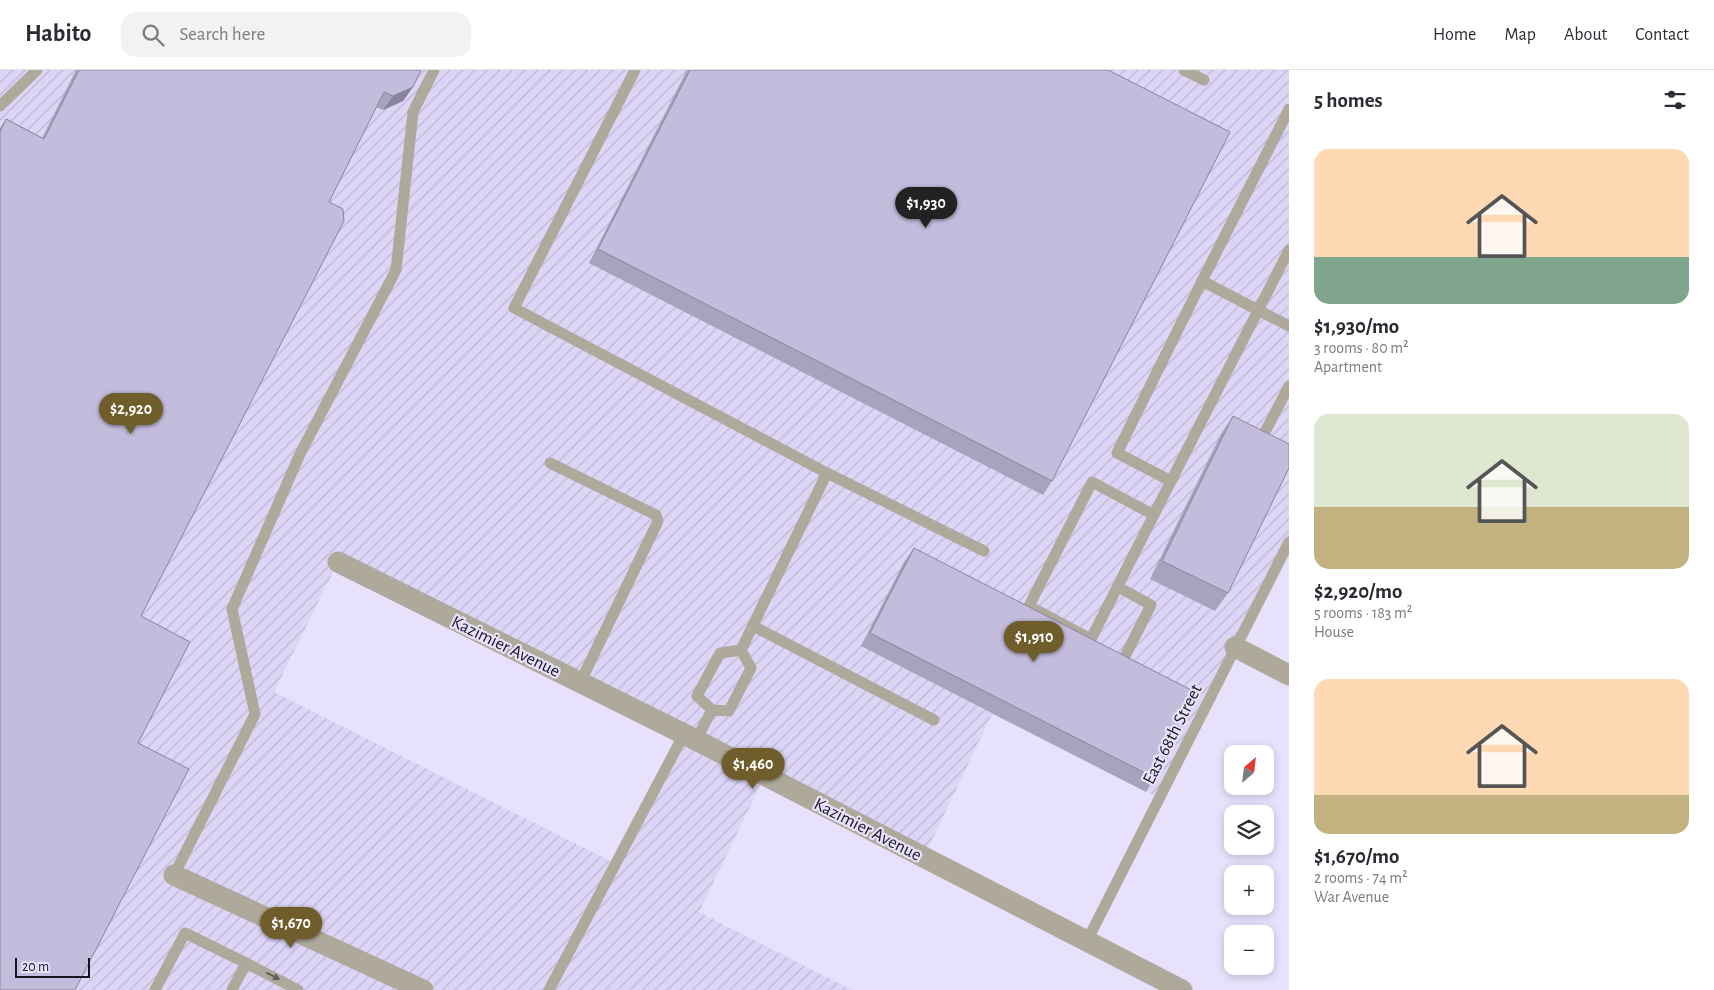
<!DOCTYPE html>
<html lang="en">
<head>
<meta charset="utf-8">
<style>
  :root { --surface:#fff; --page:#f2f2f3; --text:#2b2b33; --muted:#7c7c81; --line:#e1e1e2; --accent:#6f5e2c }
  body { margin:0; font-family:"Alegreya Sans",sans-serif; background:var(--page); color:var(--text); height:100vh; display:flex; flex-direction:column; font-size:19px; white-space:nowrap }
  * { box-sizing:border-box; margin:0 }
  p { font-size:16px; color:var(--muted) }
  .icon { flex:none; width:28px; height:28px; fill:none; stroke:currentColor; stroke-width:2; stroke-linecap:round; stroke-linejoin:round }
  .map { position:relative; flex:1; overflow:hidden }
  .panel { display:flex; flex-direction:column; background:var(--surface); width:425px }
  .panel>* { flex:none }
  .needle { width:32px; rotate:28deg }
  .buttons { position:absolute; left:1224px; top:675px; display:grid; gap:10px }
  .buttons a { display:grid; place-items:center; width:50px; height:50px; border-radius:10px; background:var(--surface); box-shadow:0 2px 8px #0003; font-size:25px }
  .scale { position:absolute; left:15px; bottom:12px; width:75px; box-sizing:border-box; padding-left:5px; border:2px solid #181521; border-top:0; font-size:14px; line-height:18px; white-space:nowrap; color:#181521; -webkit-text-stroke:4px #e8e1fc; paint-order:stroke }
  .price { position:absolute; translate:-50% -42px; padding:0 11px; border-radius:18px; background:var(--accent); color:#fff; font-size:16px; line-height:32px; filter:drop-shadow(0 1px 2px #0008) }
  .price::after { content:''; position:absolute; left:50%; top:30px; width:15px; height:11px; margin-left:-8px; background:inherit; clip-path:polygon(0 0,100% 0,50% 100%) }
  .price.selected { background:#222; color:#fff }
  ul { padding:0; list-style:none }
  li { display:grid; align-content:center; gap:10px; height:265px; padding:0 25px }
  li span { display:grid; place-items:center; height:155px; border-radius:15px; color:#555 }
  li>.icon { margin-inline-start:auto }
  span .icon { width:90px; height:90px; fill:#fffc; stroke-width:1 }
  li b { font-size:21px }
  h2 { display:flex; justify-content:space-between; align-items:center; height:60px; padding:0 25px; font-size:21px }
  header { display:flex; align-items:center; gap:30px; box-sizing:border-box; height:70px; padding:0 25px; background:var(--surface); border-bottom:1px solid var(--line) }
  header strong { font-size:24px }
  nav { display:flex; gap:28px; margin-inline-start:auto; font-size:18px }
  .search { width:350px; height:45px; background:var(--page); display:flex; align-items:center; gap:12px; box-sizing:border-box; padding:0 18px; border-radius:15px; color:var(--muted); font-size:19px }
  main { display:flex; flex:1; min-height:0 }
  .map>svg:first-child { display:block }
</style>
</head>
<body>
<header>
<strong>Habito</strong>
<div class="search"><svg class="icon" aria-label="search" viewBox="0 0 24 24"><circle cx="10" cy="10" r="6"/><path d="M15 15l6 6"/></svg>Search here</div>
<nav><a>Home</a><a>Map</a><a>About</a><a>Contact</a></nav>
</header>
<main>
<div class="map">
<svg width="1289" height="920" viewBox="0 0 1289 920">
  <defs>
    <pattern id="industrial-furrows" width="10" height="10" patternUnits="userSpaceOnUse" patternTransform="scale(1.25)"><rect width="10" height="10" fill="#ddd5f6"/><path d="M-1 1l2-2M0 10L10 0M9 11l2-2" fill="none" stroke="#bdb6d3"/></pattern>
  </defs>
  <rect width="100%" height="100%" fill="#e8e1fc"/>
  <path fill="url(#industrial-furrows)" fill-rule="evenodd" d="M0,0h1289v472l-130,256 -167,-84 -68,143 -159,-81 -66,136 153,78h-852zM338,492l346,173 -68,129 -342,-172z"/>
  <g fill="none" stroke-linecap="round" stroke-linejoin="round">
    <g stroke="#aea99b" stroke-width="11">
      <path d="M635,0l-121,238 313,165"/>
      <path d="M1184,0l20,10"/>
      <path d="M0,36l37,-36"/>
      <path d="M1289,180l-118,231 -54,-28 85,-172 87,45"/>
      <path d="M1202,211l87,-172"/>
      <path d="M1266,360l23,-44"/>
      <path d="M550,393l106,52 2,6 -78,162"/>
      <path d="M1154,445l-62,-33 -63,124 62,33 80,-158"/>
      <path d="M1118,517l33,18 -30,59"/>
      <path d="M753,556l181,94"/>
      <path d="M741,580l86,-177 157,78"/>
      <path d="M741,580l10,18 -22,43 -17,-1 -15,-14 23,-43z"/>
      <path d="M696,670l16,-30"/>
      <path d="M174,805l81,-161 -23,-105 68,-155 96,-184 17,-158 21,-42"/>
      <path d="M1087,871l202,-399"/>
      <path d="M246,893l52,27"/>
      <path d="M155,920l30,-57 61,30 -14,27"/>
      <path d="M549,920l135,-256"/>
    </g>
    <g stroke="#aea99b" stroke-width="21">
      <path d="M338,492l358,178 486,250"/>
      <path d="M1235,577l54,28"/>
      <path d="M174,805l249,115"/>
    </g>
  </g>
  <g fill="#a9a2be">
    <path d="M76,0h345l-8,17 -10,14 -20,9 -7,-3 -47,95 -188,414 -141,374v-862l6,-9 36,19z"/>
    <path d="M687,0h421l-56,411 -9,14 -454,-232z"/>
    <path d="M1233,346l-5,177 -13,18 -65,-32 71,-145z"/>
    <path d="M914,478l241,230 -9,14 -285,-146 43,-84z"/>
  </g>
  <path fill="#89849b" d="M413,17l-10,14 -20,9 10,-14z"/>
  <g fill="#c4bcdd" stroke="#89849b">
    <path d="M79,0h342l-8,17 -20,9 -9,-4 -55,110 14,7 1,12 -203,395 49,26 -52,101 51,26 -114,221h-75v-858l6,-13 38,20z"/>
    <path d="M690,0h418l122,62 -178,349 -454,-232z"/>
    <path d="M1233,346l56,28v24l-61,125 -66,-32z"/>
    <path d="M914,478l285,146 -44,84 -285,-145z"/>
  </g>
  <defs><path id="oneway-solid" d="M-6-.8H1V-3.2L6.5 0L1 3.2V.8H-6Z" transform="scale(1.25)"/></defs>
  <use fill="#635f5e" href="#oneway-solid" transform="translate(273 906) rotate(27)"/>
  <g text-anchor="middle" stroke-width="4.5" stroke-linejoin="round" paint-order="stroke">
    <g font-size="18" fill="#181521" stroke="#e8e1fc">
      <text transform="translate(506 576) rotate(26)" y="6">Kazimier Avenue</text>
      <text transform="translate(1172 664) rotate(-63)" y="6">East 68th Street</text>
      <text transform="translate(868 759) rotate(27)" y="6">Kazimier Avenue</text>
    </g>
  </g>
</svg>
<div class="buttons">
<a><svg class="needle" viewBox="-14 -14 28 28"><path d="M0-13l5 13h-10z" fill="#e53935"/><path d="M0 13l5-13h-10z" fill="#7c7c81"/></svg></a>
<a><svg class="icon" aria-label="layers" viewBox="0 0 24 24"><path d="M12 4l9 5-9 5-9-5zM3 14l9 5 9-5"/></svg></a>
<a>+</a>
<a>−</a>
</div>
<div class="scale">20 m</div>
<b class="price selected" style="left:926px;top:159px">$1,930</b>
<b class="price" style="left:131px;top:365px">$2,920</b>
<b class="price" style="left:1034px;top:593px">$1,910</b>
<b class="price" style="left:753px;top:720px">$1,460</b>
<b class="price" style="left:291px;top:879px">$1,670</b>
</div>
<section class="panel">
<h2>5 homes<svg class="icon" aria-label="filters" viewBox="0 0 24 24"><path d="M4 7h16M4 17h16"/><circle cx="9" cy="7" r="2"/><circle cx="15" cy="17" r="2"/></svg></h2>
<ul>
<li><span style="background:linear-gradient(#ffd9b3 70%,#7fa58c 0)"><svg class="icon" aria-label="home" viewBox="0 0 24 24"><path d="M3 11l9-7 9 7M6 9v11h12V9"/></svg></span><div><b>$1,930/mo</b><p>3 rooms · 80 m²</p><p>Apartment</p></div></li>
<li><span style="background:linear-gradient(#dfe7d0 60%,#c2b280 0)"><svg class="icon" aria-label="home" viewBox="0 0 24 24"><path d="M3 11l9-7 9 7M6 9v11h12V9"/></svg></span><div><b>$2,920/mo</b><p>5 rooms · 183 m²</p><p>House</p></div></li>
<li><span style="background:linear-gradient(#ffd9b3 75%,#c2b280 0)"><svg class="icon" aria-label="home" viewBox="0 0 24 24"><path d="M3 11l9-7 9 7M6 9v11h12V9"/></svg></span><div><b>$1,670/mo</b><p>2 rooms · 74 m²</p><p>War Avenue</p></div></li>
</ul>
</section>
</main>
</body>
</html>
